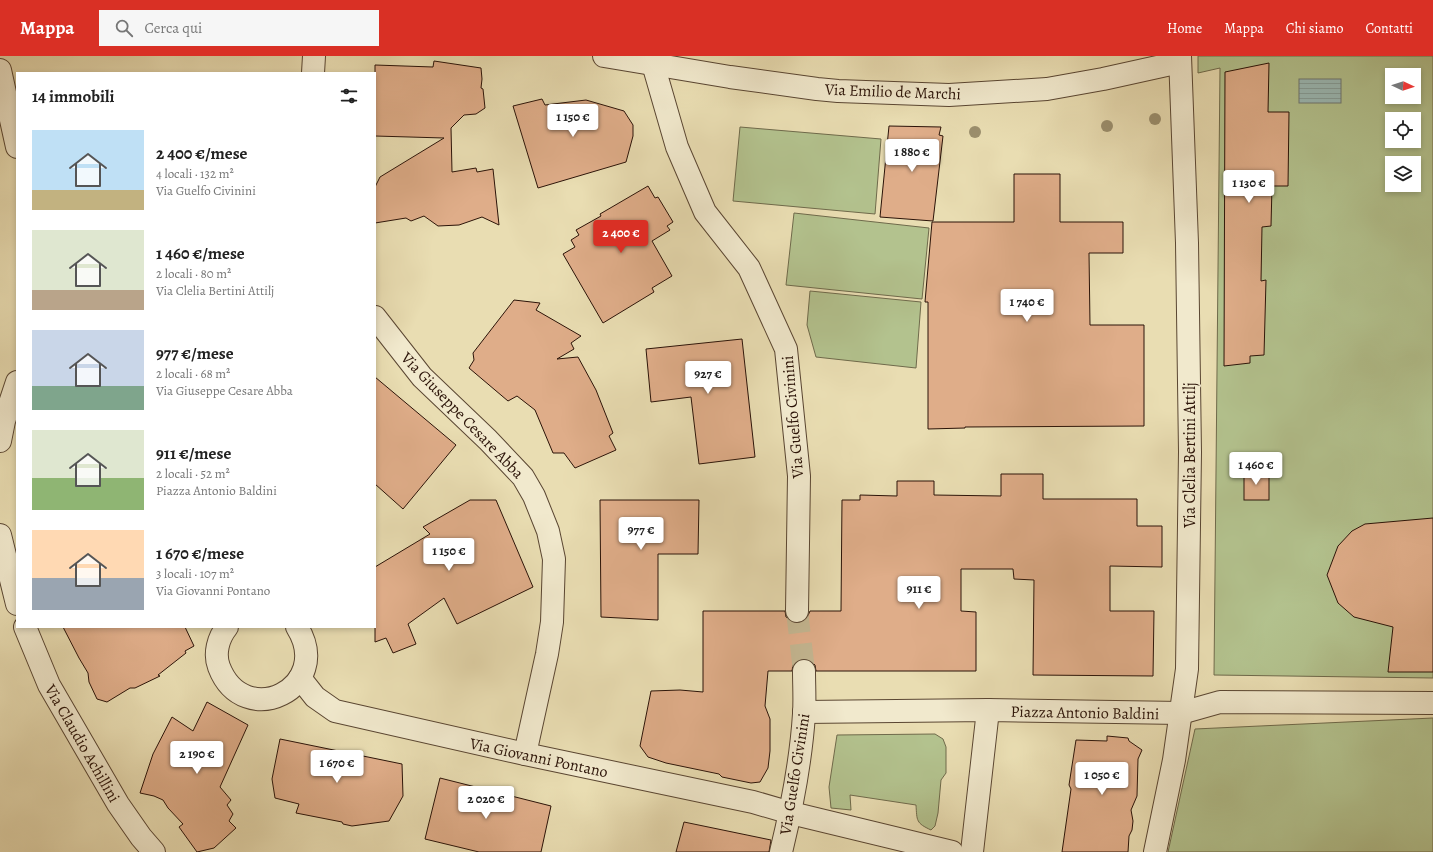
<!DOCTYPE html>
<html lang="it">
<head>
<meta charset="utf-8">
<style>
  :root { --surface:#fff; --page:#f6f6f6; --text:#222; --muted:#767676; --accent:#d93025 }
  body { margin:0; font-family:Alegreya,serif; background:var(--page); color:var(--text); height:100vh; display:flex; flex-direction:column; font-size:15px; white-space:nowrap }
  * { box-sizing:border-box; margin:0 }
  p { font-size:13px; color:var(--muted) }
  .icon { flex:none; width:22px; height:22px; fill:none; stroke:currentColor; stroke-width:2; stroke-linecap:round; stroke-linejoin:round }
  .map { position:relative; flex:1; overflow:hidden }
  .sheet { position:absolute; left:16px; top:16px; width:360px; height:556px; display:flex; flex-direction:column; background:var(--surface); border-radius:0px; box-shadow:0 2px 6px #0003 }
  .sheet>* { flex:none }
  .needle { width:26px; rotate:94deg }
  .controls { position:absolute; left:1385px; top:12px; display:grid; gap:8px }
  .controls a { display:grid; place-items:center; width:36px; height:36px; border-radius:0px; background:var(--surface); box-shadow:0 2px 6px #0003; font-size:20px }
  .price { position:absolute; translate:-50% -34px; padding:0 9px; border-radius:4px; background:#fff; color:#222; font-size:13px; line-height:26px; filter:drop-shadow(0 1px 2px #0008) }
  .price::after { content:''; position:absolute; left:50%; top:24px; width:12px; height:9px; margin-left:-6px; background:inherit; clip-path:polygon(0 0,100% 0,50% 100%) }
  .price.active { background:var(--accent); color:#fff }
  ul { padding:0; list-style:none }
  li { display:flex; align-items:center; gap:12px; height:100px; padding:0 16px }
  li span { display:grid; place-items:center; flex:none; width:112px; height:80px; border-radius:0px; color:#555 }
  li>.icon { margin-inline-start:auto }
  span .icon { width:48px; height:48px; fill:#fffc; stroke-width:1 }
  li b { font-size:17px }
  h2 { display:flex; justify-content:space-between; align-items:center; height:48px; padding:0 16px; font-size:17px }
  header { display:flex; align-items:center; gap:24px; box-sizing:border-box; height:56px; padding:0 20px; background:var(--accent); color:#fff }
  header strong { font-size:19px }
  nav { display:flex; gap:22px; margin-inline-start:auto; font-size:14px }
  .search { width:280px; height:36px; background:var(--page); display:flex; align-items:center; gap:10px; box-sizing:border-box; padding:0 14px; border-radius:0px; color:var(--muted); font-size:15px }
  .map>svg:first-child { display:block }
</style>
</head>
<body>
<header>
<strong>Mappa</strong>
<div class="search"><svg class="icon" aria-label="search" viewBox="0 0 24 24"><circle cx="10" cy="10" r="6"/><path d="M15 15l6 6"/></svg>Cerca qui</div>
<nav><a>Home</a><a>Mappa</a><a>Chi siamo</a><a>Contatti</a></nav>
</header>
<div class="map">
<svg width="1433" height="796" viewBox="0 0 1433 796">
  <defs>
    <pattern id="water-rules" width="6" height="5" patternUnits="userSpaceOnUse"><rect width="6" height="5" fill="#9bbab6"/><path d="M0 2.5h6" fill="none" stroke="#869f9b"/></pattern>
  </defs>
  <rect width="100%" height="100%" fill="#e9ddb2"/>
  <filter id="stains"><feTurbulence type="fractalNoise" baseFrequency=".005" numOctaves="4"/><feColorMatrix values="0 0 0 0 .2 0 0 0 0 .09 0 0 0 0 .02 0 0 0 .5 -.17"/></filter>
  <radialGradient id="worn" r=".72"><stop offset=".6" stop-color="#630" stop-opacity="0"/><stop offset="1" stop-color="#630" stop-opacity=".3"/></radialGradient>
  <g fill="#b3c28e" stroke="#6f6a4b" fill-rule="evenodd">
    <path d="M1198,0h235v622l-219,-3 6,-607 -22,5zM1392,19h22v22h-22zM1392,63h22v22h-22zM1392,107h22v22h-22z"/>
    <path d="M740,71l141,12 -6,75 -142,-13z"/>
    <path d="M794,157l135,15 -7,71 -136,-14z"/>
    <path d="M810,235l111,11 -5,66 -100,-11 -9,-32z"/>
    <path d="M1433,662v134h-265l27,-123z"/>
    <path d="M935,678l8,5 3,8v26l-5,7 -3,33 -3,13 -4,4c-15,-7 -14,-9 -15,-25l-66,-10 1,15 -20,-2 -2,-21 8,-52z"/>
  </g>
  <rect fill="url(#water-rules)" stroke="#6e7770" x="1299" y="23" width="42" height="24"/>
  <g fill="#dfad89" stroke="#2b1308">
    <path d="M434,5l47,7 1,11 -1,9 2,1 2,19 -9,6 -12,1 -13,13 1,44 24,-4 1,4 16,-3 6,56 -17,-8 -23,8 -21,1 -14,-10 -13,5 -5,-3 -31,5v-36l5,-10 64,-39 -69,-2v-71l58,2z"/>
    <path d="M1269,7l-1,49h21l-1,74h-16l-1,40 -9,1 -1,54 5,-1 -2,75 -14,1v7l-26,3 1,-294z"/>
    <path d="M542,43l3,6 41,-5 38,11 9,14v11l-7,26 -88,26 -25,-82z"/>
    <path d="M889,70l52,1 -2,8 4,1 -10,85 -53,-4z"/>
    <path d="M1014,118h46v48h63v31h-34l1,72h54v101l-179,1v1l-37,1v-127h-3l7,-80h82z"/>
    <path d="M648,130l7,12 3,-1 15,25 -6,4 3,4 -18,11 20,35 -20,12 2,4 -51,31 -40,-69 12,-7 -4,-7 8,-5 -3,-5 25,-14 -1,-2z"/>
    <path d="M514,244l26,3 -4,7 45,26 -10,7 3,6 -17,10 21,-2 18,33 17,43 -4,3 7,14 -41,18 -11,-15h-11l-18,-43 -18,-14 -9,5 -39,-33 5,-8 -1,-7z"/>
    <path d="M742,283l13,118 -56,7 -8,-67 -40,5 -5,-53z"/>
    <path d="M375,321l81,68 -53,64 -28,-25z"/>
    <rect x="1244" y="415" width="25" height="29"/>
    <path d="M1001,418h42v25h94v27h25v41l-52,-1v45h44l-1,65 -120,-1 1,-95 -20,-1 -1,-10h-52v42l15,1v59h-160l-1,-6 -5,-5 -6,-1 -7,1 -4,5 -1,6h-24l-3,35 5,13v32l-2,17 -8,14 -9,1 -29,-6 -3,-3 -53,-11 -18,-6 -8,-11 11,-55 29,-1 23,2v-81h82l1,6 4,4 7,2 6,-1 4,-4 3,-7h31l1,-111h18v-5l37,1v-15h37v14l67,1z"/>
    <path d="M470,444h26l37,87 -76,37 -13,-26 -36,26 8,20 -23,9 -7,-15 -11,4v-75l55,-33 -7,-7z"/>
    <path d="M600,444h99l-1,54h-40v66l-57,-3z"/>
    <path d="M1433,462v154h-45l5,-45 -39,-10 -16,-14 -11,-28 11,-29 14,-15 13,-7z"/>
    <path d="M63,571h122l9,19 -9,5 1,2 -28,22 2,1 -25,12h-5l-23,14 -10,-3 -8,-17 -1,-9 -9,-15z"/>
    <path d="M207,646l41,23 -28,62 11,13 -4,5 6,9 -4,7 7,7 -22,20 -17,4 -18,-25 4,-3 -15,-16 -5,-8 -9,-4 -14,-3 13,-39 19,-37 21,14z"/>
    <path d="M1107,680l21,2 1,3 13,9 -4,9 -1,37 -6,14 2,11 -1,9 -3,6 -1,16h-66l9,-63 -2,-4 7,-45 31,1z"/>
    <path d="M280,683l122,25 1,32 -14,25 -37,5 -9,-2 -1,-2 -46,-9 3,-9 -24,-6 -3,-19z"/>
    <path d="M440,722l111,28 -10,46h-62l-54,-13z"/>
    <path d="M684,766l87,18 -2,12h-93z"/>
  </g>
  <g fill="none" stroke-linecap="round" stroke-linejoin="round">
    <path stroke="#c3b590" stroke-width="22" stroke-dasharray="22 11" stroke-linecap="butt" d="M797,555l7,60"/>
    <g stroke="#5a4632" stroke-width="24">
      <g id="minor">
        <path d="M604,0l126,21 87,12 21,2 111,4 98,-6 56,-10 77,-17"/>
        <path d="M653,8l24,83 28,65 44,56 37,81 13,127 -2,135"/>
        <path d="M0,14l17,77"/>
        <path d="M313,17l1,-17"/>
        <path d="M375,261l47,60 66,63 35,37 11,19 14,35 6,28 -2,63 -5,32 -22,100"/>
        <path d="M0,385l4,-20 13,-39"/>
        <path d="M0,479l17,69"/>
        <path d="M25,571l24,58 69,119 23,33 13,15"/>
        <path d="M227,571c-9,11 -13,27 -8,40 25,65 116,21 78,-40"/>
        <path d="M300,622l15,19 20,14 190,43 228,48 38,11 161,39"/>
        <path d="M804,656l184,-2 193,3 39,-11 213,1"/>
        <path d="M781,796c11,-45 20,-92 23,-138 1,-14 0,-29 0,-43"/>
        <path d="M972,796l16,-142"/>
        <path d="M1155,796l19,-92 13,-91 3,-217 -3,-209 -7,-187"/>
      </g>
    </g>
    <use href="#minor" stroke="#f1e9cd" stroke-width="22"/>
  </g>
  <g fill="#9b8f6e">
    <circle cx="1155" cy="63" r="6"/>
    <circle cx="1107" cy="70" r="6"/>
    <circle cx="975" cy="76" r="6"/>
  </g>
  <g text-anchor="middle" stroke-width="3" stroke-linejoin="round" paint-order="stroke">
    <g font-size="16" fill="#2b1308" stroke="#f1e9cd">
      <text transform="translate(893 35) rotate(2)" y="6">Via Emilio de Marchi</text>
      <text transform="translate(463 359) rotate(46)" y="6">Via Giuseppe Cesare Abba</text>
      <text transform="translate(792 361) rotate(-95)" y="6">Via Guelfo Civinini</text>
      <text transform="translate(1189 399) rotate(-90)" y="6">Via Clelia Bertini Attilj</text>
      <text transform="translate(1085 656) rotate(1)" y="6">Piazza Antonio Baldini</text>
      <text transform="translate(83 687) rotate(60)" y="6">Via Claudio Achillini</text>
      <text transform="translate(539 701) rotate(12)" y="6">Via Giovanni Pontano</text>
      <text transform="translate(794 718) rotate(-81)" y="6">Via Guelfo Civinini</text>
    </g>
  </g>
  <rect width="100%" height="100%" filter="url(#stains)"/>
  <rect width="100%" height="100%" fill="url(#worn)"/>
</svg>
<div class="controls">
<a><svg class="needle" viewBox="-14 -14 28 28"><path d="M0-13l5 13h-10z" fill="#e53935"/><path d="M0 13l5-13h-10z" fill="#767676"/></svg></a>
<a><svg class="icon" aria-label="locate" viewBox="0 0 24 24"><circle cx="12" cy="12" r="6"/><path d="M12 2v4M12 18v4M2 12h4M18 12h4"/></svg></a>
<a><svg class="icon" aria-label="layers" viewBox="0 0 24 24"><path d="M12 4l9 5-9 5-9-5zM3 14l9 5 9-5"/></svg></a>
</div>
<b class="price" style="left:573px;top:82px">1 150 €</b>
<b class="price" style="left:912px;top:117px">1 880 €</b>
<b class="price" style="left:1249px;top:148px">1 130 €</b>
<b class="price active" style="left:621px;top:198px">2 400 €</b>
<b class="price" style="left:1027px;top:267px">1 740 €</b>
<b class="price" style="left:708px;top:339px">927 €</b>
<b class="price" style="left:1256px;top:430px">1 460 €</b>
<b class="price" style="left:641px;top:495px">977 €</b>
<b class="price" style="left:449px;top:516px">1 150 €</b>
<b class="price" style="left:919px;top:554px">911 €</b>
<b class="price" style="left:197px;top:719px">2 190 €</b>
<b class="price" style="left:337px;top:728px">1 670 €</b>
<b class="price" style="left:1102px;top:740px">1 050 €</b>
<b class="price" style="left:486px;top:764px">2 020 €</b>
<section class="sheet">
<h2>14 immobili<svg class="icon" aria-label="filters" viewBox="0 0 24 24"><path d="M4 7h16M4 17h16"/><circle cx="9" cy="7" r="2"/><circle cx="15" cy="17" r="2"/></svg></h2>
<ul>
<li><span style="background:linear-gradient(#bfe0f5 75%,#c2b280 0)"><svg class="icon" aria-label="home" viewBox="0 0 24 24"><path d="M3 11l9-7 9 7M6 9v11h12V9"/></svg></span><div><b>2 400 €/mese</b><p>4 locali · 132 m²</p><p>Via Guelfo Civinini</p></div></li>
<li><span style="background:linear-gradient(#dfe7d0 75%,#b9a48a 0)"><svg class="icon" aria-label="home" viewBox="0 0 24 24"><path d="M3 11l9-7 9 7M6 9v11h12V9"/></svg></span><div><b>1 460 €/mese</b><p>2 locali · 80 m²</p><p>Via Clelia Bertini Attilj</p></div></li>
<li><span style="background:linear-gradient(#c9d6e8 70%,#7fa58c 0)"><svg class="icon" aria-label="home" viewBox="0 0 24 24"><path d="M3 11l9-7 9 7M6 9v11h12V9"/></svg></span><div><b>977 €/mese</b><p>2 locali · 68 m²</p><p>Via Giuseppe Cesare Abba</p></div></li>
<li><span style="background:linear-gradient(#dfe7d0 60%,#8fb573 0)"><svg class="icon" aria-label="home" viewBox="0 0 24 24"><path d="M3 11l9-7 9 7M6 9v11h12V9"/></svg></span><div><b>911 €/mese</b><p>2 locali · 52 m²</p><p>Piazza Antonio Baldini</p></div></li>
<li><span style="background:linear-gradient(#ffd9b3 60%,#9aa5b1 0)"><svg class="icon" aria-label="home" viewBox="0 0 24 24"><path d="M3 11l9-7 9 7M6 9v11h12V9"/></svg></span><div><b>1 670 €/mese</b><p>3 locali · 107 m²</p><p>Via Giovanni Pontano</p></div></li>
</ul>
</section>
</div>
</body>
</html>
